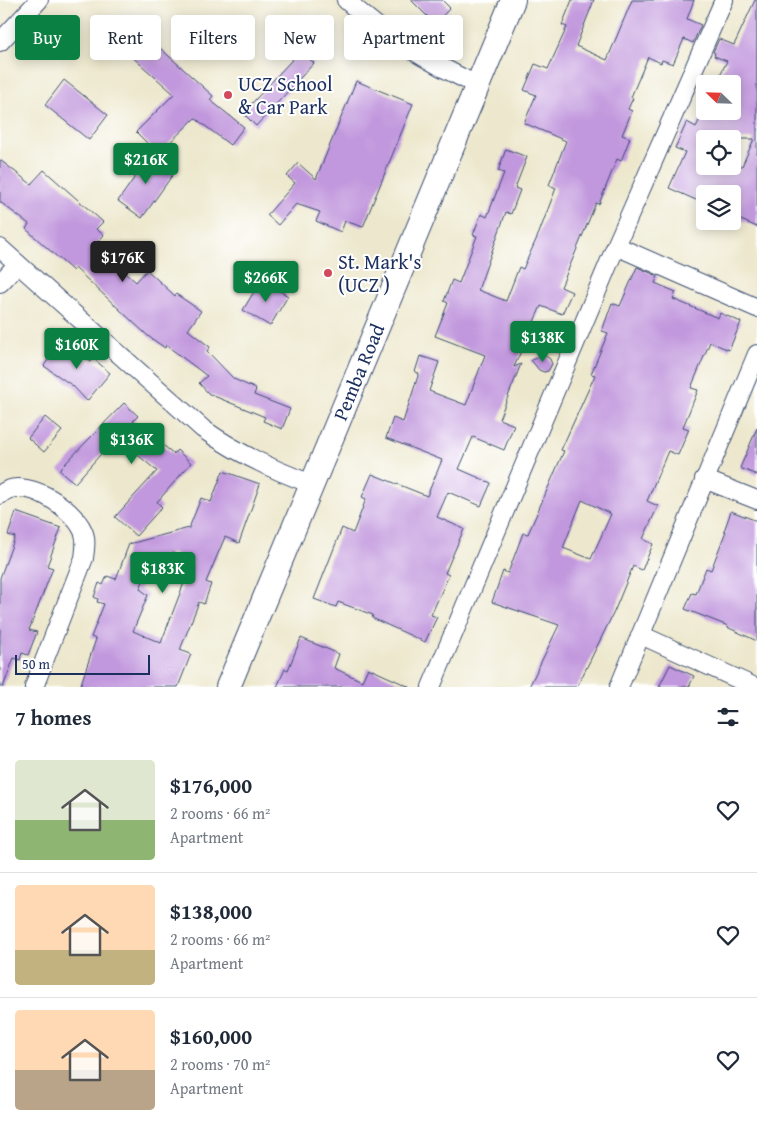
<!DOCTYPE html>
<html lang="en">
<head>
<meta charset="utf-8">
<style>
  :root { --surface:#fff; --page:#f2f2f3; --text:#1f2937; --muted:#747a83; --line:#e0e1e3; --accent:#0b8043 }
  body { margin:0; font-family:"Gentium Book Plus",serif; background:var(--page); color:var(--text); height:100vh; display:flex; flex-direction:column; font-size:19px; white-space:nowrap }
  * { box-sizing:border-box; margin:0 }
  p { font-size:16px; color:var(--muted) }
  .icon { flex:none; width:28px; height:28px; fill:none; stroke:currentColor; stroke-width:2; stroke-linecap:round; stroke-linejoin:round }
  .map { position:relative; height:687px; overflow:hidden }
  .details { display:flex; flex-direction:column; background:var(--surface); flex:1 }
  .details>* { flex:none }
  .guide { position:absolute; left:15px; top:15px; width:500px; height:45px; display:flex; gap:10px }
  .needle { width:32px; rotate:293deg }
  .controls { position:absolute; left:696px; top:75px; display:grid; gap:10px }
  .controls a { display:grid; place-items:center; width:45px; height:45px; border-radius:5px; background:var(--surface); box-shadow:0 2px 12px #0003; font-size:25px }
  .scale { position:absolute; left:15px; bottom:12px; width:135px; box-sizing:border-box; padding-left:5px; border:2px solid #1b2f5e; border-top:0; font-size:14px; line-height:18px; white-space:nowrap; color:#1b2f5e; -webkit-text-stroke:4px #fff; paint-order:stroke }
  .price { position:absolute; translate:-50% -42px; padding:0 11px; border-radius:5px; background:var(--accent); color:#fff; font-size:16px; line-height:32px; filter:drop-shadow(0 1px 2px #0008) }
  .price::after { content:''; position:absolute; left:50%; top:30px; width:15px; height:11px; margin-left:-8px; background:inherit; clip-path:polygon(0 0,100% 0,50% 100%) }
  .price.selected { background:#222; color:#fff }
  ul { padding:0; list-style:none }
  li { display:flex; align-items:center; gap:15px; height:125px; padding:0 15px }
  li+li { border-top:1px solid var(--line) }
  li span { display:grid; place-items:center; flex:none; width:140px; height:100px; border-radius:5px; color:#555 }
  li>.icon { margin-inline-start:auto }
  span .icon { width:60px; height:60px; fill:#fffc; stroke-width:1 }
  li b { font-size:21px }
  h2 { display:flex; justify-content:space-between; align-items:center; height:60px; padding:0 15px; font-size:21px }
  .tag { padding:0 18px; border-radius:5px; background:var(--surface); box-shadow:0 2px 12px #0003; font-size:18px; line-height:45px }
  .tag.selected { background:var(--accent); color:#fff }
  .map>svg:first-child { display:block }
</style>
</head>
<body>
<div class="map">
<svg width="757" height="687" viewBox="0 0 757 687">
  <rect width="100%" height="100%" fill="#fff"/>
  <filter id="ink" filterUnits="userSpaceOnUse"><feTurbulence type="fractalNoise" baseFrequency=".02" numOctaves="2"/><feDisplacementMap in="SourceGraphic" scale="10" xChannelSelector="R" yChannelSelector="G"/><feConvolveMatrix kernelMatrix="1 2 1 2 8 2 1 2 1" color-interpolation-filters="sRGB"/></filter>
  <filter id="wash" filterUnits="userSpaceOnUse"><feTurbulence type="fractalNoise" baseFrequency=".0096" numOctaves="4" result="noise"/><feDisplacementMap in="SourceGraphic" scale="20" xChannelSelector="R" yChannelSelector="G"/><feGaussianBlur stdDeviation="1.12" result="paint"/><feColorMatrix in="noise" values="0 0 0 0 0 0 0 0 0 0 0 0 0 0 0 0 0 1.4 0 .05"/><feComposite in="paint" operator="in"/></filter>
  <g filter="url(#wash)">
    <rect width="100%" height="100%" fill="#ede8cd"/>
    <g id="blocks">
      <g fill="#c197dd" fill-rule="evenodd">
        <path d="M411,0h31l8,8 -15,16z"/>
        <path d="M572,0h22l-18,46 31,14 25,-60h62l-7,19 14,6 -8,18 -9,-4 -11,25 -11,-4 -1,3 -13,-6 -17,40 2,1 -5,11 4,2 -10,24 8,3 -9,23 -4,-2 -18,45 -3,-1 -35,84 11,5 -10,22 -21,-8 -27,61 7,-3 -22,55 15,6 -10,25 -31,-13 -14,32 32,14 -10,23 -33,-14 -11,25 27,12 -19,44 4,2 -18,40 6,2 -12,25 -53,-24 1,-3 -35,-13 -2,5 -22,-8 28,-71 11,5 13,-34 -4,-2 10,-23 55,22 15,-36 -56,-22 7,-20 10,4 16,-49 -4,-1 5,-16 19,6 -10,29 37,14 19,-50 -50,-19 13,-33 -4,-2 8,-21 7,3 18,-47 -4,-1 8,-21 6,3 17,-44 -6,-2 8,-22 21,8 -12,31 5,2 -9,24 -5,-2 -28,78 28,11 13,-34 4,2 16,-36 17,-45 -7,-3 17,-44 -42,-18 12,-28 -12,-5 11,-26 13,5 19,-42 -5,-2z"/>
        <path d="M755,0h2v227l-25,-11v-22h-27v10l-36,-16 16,-36 -10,-4 12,-26 9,5 8,-16h28v-29l-12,-7 7,-14 -13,-5 1,-3 -2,-1 6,-13 15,6zM705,139h49l-12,27h-37z"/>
        <path d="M138,28l75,68 -3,4 34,27 -14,18 -35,-27 -37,36 -22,-22 38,-38 -53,-47z"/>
        <path d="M300,51l14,12 -58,63 -13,-13z"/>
        <path d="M64,80l44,35 -19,25 -44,-35z"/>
        <path d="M356,81l57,23 -50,123 -18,-6 -4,11 -25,-11 4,-9 -24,-8 -18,21 -11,-10 28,-32 -8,-7 11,-13 18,16z"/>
        <path d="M146,152l28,21 -32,45 -24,-17 24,-34 -5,-3z"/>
        <path d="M0,160l31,24 13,-14 59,52 -7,7 8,6 -9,10 41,37 11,-12 28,26 1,-2 25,17 -13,19 22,17 -3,4 27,28 22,10 -2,6 36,14 -8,20 -19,-8 2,-4 -56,-23 -10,-11 8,-7 -41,-31 -1,3 -17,-12 -73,-68 -2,3 -47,-42 3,-5 -29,-22z"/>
        <path d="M637,267l21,9 -3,7 21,9 -3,7 45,19 2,-5 21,9 -12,28 -19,-8 -19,46 7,2 -15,37 6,2 -11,26 -10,-4 -21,50 11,5 -15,33 10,5 -11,26 -9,-4 -19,46 -37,75h-48l30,-62 -67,-23 11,-31 5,2 15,-40 5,1 36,-83 -3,-1 34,-75 -4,-1 17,-41 -6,-2 10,-28 8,3zM582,500l29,14 -20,45 -28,-11z"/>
        <path d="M261,280l27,16 -18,30 -27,-16z"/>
        <path d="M60,341l31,21 3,-3 16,14 -23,28 -14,-15 -29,-20z"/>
        <path d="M544,355l6,4 2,5 -4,7 -4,1 -5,-2 -8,-10z"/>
        <path d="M124,403l14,13 -5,5 41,33 3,-4 14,13 -34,39 5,5 -26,29 -21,-19 42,-46 -41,-34 -41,46 -16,-13z"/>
        <path d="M45,417l17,14 -18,21 -16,-14z"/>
        <path d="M757,428v47l-17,-7z"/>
        <path d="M223,471l37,13 -21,59 -14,-6 -19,45 5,2 -7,20 -5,-2 -19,48 11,4 -13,33h-98l16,-48 -5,-2 13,-33 -7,-2 1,-3 -4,-2 5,-14 4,2 4,-9 9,3 13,-35 60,-16 12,-30 10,4zM173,553l19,9 -31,81 -28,-12 15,-36 -8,-6 11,-29z"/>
        <path d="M731,511l26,10v120l-30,-14 1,-1 -43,-17 7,-16 4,1 10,-26 5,2 15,-39h-2z"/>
        <path d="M16,512l45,16 -14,38 6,2 -24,62 8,2 -9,23 -6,-2 -2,7 -6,-2 -11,29h-3v-109l15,-41 -7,-2z"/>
        <path d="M301,638l38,16 -5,14 28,13 6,-13 42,19h-133l8,-18 3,1z"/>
        <path d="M670,665l24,11 -5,11h-30z"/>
      </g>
    </g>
  </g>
  <g filter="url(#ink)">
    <use href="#blocks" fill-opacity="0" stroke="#3a4b6f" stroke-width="1"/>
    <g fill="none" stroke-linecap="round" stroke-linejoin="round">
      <g stroke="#3a4b6f" stroke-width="20">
        <g id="street">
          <path d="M346,0c41,38 81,61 131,85"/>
          <path d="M0,42l39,-42"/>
          <path d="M616,246l141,62"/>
          <path d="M0,248l203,181c34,24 70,41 109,55"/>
          <path d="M0,283l18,-19"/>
          <path d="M704,479l53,21"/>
          <path d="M0,495c23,-22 73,13 83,36 4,8 2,18 1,27l-50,129"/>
          <path d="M641,635l114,52"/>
          <path d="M431,687l185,-441 108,-246"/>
          <path d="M619,687l138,-333"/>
        </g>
      </g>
      <g stroke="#3a4b6f" stroke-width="26">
        <g id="secondary">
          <path id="s1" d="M228,687l285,-687"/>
        </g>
      </g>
      <use href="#street" stroke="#fff" stroke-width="18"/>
      <use href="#secondary" stroke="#fff" stroke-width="24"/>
    </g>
  </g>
  <g fill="#d1495b" stroke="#fff" stroke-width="2">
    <circle cx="228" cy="95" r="5"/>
    <circle cx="328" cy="273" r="5"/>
  </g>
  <g text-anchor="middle" stroke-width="4" stroke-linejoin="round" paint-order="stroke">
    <g font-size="20" fill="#1b2f5e" stroke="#fff" text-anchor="start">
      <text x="238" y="91">UCZ School<tspan x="238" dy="23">&amp; Car Park</tspan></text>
      <text x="338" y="269">St. Mark's<tspan x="338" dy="23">(UCZ )</tspan></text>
    </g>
    <g font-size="20" fill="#1b2f5e" stroke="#fff">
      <text dy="7" stroke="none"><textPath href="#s1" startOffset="341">Pemba Road</textPath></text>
    </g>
  </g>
</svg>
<div class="controls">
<a><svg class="needle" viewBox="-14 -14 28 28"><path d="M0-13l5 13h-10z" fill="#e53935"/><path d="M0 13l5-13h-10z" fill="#747a83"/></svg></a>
<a><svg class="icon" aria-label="locate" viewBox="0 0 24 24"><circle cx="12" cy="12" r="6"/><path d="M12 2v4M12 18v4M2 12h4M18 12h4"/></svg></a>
<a><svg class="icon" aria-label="layers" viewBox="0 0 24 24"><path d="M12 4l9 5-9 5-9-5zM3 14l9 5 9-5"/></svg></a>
</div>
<div class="scale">50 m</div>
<b class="price" style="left:146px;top:185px">$216K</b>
<b class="price selected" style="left:123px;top:283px">$176K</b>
<b class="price" style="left:266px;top:303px">$266K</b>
<b class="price" style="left:543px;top:363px">$138K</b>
<b class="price" style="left:77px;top:370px">$160K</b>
<b class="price" style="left:132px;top:465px">$136K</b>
<b class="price" style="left:163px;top:594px">$183K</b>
<div class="guide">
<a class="tag selected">Buy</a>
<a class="tag">Rent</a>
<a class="tag">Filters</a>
<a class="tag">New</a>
<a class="tag">Apartment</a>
</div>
</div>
<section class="details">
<h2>7 homes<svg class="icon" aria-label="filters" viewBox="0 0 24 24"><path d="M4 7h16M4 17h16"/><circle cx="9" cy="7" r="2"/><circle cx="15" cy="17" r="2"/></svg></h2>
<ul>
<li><span style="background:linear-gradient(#dfe7d0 60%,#8fb573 0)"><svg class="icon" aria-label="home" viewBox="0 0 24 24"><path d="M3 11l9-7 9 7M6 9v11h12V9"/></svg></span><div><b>$176,000</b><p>2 rooms · 66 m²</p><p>Apartment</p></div><svg class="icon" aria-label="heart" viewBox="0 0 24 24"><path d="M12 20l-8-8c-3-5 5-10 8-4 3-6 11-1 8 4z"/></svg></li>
<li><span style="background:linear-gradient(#ffd9b3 65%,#c2b280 0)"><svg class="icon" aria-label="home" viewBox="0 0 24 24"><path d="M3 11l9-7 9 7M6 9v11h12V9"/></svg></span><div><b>$138,000</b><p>2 rooms · 66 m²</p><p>Apartment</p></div><svg class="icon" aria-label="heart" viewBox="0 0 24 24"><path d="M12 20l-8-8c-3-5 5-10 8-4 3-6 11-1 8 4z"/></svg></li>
<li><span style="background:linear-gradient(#ffd9b3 60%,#b9a48a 0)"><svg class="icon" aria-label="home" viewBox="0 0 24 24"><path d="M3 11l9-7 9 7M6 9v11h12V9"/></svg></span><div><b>$160,000</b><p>2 rooms · 70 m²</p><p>Apartment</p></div><svg class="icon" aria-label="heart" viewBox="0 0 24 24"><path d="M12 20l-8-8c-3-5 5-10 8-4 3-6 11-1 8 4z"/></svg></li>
</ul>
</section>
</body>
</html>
